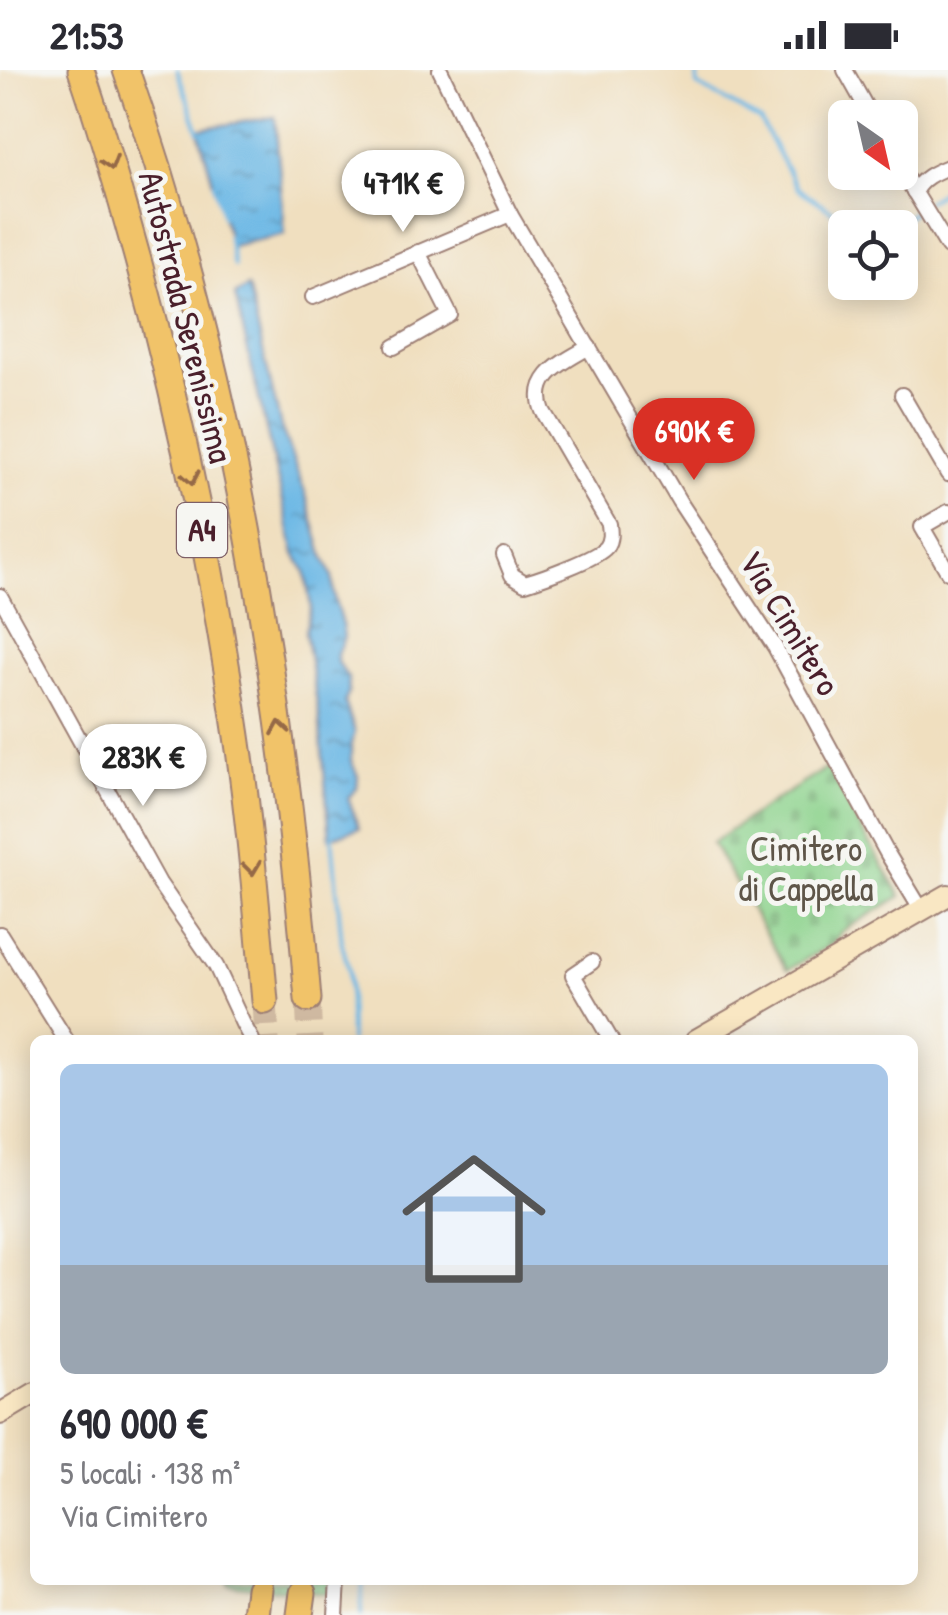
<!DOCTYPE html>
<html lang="it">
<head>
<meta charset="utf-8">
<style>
  :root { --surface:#fff; --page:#f7f7f7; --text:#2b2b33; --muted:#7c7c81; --line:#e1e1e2; --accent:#d93025 }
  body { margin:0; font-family:"Patrick Hand",sans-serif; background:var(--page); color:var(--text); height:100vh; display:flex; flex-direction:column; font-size:38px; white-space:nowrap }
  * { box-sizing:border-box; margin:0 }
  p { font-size:32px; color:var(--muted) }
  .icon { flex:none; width:55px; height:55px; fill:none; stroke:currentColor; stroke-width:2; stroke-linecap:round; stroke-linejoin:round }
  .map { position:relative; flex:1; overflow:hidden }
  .drawer { position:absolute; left:30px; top:965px; width:888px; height:550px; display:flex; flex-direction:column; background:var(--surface); border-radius:15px; box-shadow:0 5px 25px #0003 }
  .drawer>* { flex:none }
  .needle { width:65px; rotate:146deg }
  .tools { position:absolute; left:828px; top:30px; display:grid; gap:20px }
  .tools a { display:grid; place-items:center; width:90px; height:90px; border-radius:15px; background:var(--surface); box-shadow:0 5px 25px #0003; font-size:50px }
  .price { position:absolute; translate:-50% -85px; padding:0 22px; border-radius:35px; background:#fff; color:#222; font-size:32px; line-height:65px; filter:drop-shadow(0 2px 5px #0008) }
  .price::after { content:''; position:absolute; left:50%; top:60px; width:30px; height:22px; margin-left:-15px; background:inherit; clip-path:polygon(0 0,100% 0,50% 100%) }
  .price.on { background:var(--accent); color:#fff }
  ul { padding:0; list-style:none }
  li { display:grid; align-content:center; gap:20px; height:530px; padding:0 30px }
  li+li { border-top:2px solid var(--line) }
  li span { display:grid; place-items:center; height:310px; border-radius:15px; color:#555 }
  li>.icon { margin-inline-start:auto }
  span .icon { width:180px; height:180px; fill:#fffc; stroke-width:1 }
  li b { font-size:42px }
  .status { display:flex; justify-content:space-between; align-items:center; height:70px; padding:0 50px; background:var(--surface); direction:ltr }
  .status svg { height:28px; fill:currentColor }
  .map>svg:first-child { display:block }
</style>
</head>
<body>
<div class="status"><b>21:53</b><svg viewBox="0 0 49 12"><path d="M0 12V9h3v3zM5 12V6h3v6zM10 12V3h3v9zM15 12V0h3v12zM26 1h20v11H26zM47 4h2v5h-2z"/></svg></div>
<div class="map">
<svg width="948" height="1545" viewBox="0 0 948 1545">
  <defs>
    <pattern id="grass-dots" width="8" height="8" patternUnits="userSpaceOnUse" patternTransform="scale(2.5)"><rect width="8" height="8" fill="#8dd38d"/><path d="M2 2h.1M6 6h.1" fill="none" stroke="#7bb57a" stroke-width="1.8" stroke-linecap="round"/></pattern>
    <pattern id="cemetery-stones" width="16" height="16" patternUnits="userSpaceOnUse" patternTransform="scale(2.5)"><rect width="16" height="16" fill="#8dd38d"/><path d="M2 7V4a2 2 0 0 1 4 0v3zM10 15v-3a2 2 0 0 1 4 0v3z" fill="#7bb57a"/></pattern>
    <pattern id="water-ripples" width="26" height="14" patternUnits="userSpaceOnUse" patternTransform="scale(2.5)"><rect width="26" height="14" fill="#6cb8e5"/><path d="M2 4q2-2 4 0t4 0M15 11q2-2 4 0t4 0" fill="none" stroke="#5b95ba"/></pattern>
  </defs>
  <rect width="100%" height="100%" fill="#f6f6f2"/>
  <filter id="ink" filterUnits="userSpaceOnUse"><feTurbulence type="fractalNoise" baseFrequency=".01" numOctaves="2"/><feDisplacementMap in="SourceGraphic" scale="20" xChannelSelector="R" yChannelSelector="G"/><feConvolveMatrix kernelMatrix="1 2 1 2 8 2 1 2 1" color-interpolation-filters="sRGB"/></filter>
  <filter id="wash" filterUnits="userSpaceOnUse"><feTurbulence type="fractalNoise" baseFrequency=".0048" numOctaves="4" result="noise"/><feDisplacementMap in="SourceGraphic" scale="40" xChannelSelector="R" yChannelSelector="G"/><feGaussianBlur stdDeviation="2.25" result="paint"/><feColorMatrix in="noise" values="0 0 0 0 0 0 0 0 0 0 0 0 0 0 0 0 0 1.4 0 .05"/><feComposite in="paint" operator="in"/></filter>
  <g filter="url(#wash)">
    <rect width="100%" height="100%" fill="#f0dfbf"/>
    <path fill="url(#grass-dots)" stroke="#6c795c" stroke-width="2.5" d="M228,1510h100l-1,14 -99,-10z"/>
    <path fill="url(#cemetery-stones)" stroke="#6c795c" stroke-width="2.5" d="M827,698l30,48 -2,3 46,77 -60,36 -7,11 -47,27 -75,-127 48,-33z"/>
    <g fill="url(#water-ripples)" stroke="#5b6c88" stroke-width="2.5">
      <path d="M275,47l10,117 -54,12 -33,-117z"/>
      <path d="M248,217l33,140 24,65 19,66 8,18 3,25 7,23 2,13 -7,17v8l11,16 1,14 -4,10 10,30 -4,14v15l7,15 -1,12 -9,10 11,30 -29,10 -11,-123 -14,-84 6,-24 -6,-36 -10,-17 -60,-259z"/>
    </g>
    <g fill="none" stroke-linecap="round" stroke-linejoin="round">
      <g stroke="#6cb8e5" stroke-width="4">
        <path d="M177,0l22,61"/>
        <path d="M698,0l-1,15 63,35 37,68 61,40"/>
        <path d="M214,113l9,34"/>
        <path d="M927,131l21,-13"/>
        <path d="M892,158l25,-19"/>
        <path d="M228,166l6,30"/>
        <path d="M332,766l10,108 7,26 1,70"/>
        <path d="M361,1545l2,-35"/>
      </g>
    </g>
  </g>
  <g filter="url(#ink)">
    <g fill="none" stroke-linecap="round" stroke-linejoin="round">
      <g stroke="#cfb9a1" stroke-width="25" stroke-dasharray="25 12" stroke-linecap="butt">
        <path d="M308,929l2,41"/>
        <path d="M265,931l2,39"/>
      </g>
      <g stroke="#9d7f75" stroke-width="18">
        <g id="minor">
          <path d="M440,0l70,144 169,287 96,146 112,206 35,58"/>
          <path d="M845,0l27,48"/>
          <path d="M900,98l48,79"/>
          <path d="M914,122c8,-14 19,-19 34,-25"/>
          <path d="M313,227l197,-83"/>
          <path d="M394,277l56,-32 -32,-63"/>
          <path d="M902,325l46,79"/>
          <path d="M948,442l-26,15 26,45"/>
          <path d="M504,485l8,20 13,8c17,-5 71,-24 81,-36 5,-8 4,-14 3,-23l-66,-113c-14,-35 21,-49 46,-64"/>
          <path d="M0,526l159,287 57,83 27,58 9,16"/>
          <path d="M0,864l66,106"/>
          <path d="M592,892l-19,13 38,65"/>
          <path d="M336,1545l2,-35"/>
        </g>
      </g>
      <g stroke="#9d7f75" stroke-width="24">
        <g id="secondary">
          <path d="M696,970l252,-145"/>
          <path d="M0,1344l35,-21"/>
        </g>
      </g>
      <g stroke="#9d7f75" stroke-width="29">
        <g id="motorway">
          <path d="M81,0c22,62 39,126 57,190 43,156 76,315 99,476 13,88 20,177 28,265"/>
          <path d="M126,0c105,298 157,615 182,929"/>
          <path d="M256,1545l3,-26"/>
          <path d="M300,1545l3,-22"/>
        </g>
      </g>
      <use href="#minor" stroke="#fff" stroke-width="14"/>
      <use href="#secondary" stroke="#f9e7c3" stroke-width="20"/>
      <use href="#motorway" stroke="#f1c369" stroke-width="25"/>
    </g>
    <defs><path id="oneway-chevron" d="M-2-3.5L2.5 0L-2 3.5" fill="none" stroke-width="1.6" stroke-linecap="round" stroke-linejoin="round" transform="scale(2.5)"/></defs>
    <g stroke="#956947">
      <use href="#oneway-chevron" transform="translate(110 93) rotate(73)"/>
      <use href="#oneway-chevron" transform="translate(191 408) rotate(79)"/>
      <use href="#oneway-chevron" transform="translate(280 658) rotate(-99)"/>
      <use href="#oneway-chevron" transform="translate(252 798) rotate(83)"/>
    </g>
  </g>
  <g text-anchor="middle" stroke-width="10" stroke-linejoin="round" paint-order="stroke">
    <rect fill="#f6f6f2" stroke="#7e6067" stroke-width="2.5" x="177" y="433" width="50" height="54" rx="8"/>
    <g font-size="32" font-weight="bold" fill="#4a1f2b">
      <text x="202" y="471">A4</text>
    </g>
    <g font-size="35" fill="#4a1f2b" stroke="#f6f6f2">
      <text transform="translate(186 247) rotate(76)" y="12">Autostrada Serenissima</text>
      <text transform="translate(790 553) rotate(59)" y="12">Via Cimitero</text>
    </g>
    <g font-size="35" fill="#5e5548" stroke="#f6f6f2">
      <text x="806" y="791">Cimitero<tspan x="806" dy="40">di Cappella</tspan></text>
    </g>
  </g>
</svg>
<div class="tools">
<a><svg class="needle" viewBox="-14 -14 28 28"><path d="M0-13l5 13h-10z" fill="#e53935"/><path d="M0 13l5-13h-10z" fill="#7c7c81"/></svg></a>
<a><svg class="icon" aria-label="locate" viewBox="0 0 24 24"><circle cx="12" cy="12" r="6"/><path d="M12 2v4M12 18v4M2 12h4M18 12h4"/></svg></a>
</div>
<b class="price" style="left:403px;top:165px">471K €</b>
<b class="price on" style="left:694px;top:413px">690K €</b>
<b class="price" style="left:143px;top:739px">283K €</b>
<section class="drawer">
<ul>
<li><span style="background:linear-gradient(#a9c7e8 65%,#9aa5b1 0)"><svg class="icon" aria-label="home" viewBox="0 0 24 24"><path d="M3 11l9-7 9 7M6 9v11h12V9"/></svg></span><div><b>690 000 €</b><p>5 locali · 138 m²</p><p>Via Cimitero</p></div></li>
</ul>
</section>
</div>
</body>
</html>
